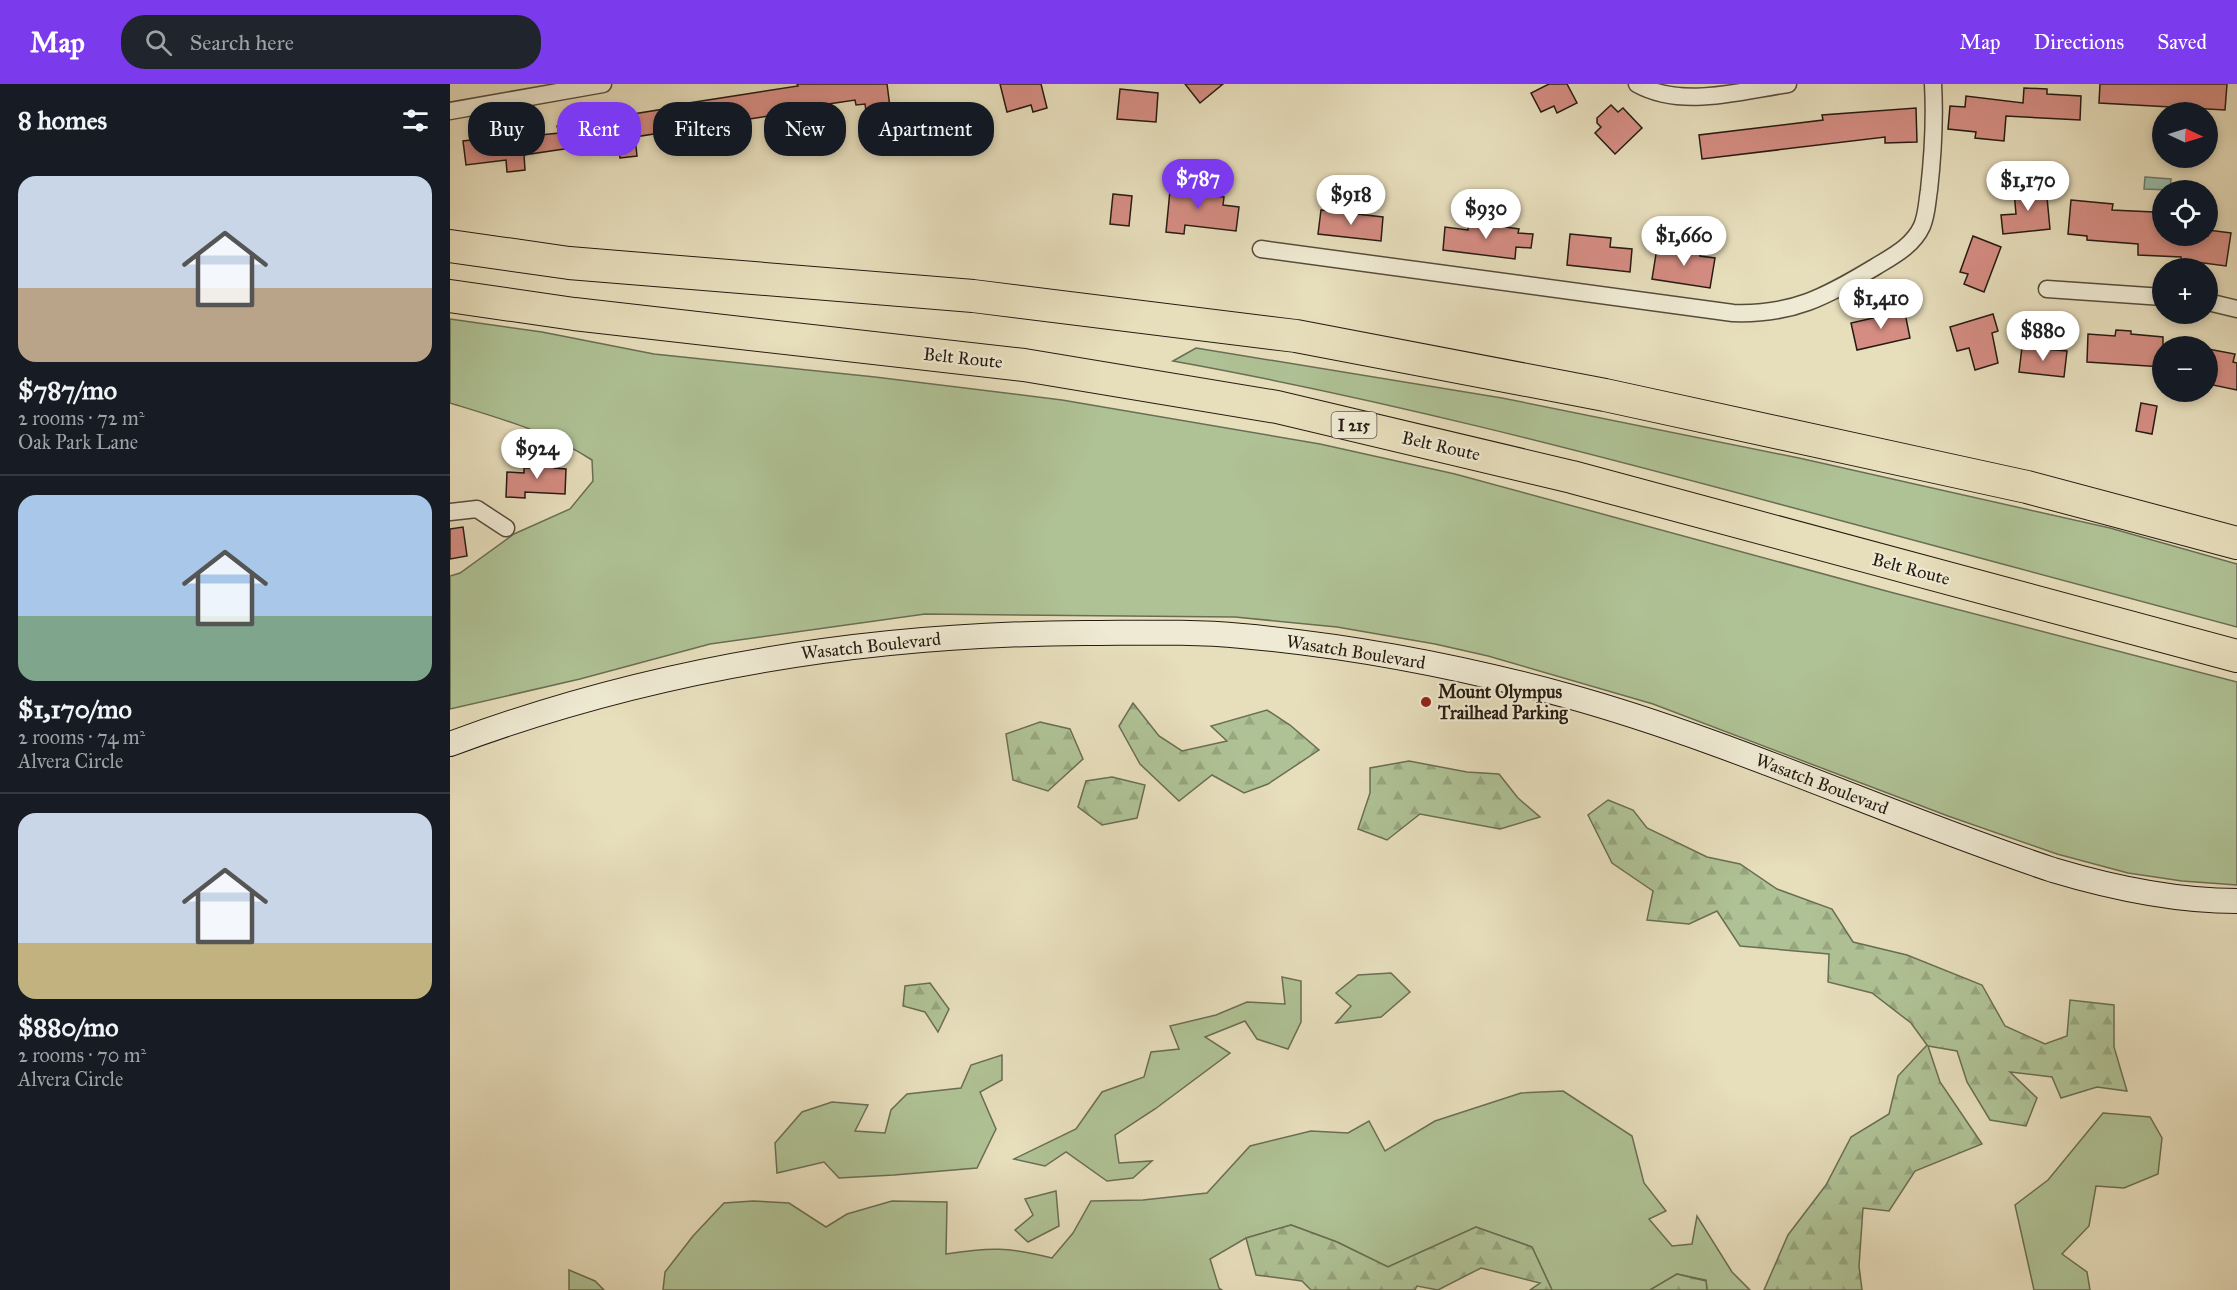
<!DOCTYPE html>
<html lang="en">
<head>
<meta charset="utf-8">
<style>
  :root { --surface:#171b24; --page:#20242c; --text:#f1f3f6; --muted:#9ea1a6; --line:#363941; --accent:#7c3aed }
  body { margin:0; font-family:"IM FELL Great Primer",serif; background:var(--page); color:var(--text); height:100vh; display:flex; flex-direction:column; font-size:22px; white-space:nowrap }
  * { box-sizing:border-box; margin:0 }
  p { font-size:20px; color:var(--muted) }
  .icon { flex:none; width:33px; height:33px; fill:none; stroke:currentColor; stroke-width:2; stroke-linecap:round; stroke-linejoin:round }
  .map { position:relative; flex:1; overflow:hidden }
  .panel { display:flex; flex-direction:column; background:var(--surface); width:450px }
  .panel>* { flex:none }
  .guide { position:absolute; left:18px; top:18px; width:570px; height:54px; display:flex; gap:12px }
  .needle { width:39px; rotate:94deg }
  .tools { position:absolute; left:1702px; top:18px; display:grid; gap:12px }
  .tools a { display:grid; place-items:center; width:66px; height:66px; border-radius:50%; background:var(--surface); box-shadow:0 3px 9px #0003; font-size:30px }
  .price { position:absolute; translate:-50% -51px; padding:0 14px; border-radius:21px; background:#fff; color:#222; font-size:20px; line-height:39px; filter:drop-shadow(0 2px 3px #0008) }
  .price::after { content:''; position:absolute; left:50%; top:36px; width:18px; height:14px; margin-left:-9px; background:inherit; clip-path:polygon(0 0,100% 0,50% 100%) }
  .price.active { background:var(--accent); color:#fff }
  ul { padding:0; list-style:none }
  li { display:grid; align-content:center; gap:12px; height:318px; padding:0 18px }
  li+li { border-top:2px solid var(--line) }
  li span { display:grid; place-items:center; height:186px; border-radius:18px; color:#555 }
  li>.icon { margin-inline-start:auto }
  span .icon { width:108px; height:108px; fill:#fffc; stroke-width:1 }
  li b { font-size:26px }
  h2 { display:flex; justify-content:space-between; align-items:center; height:72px; padding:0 18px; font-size:26px }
  .tag { padding:0 21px; border-radius:24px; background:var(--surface); box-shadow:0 3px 9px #0003; font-size:21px; line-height:54px }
  .tag.active { background:var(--accent); color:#fff }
  header { display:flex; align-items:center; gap:36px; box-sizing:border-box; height:84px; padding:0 30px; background:var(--accent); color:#fff }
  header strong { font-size:28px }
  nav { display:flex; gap:33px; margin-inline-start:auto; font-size:21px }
  .search { width:420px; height:54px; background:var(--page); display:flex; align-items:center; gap:15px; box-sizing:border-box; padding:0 21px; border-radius:24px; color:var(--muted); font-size:22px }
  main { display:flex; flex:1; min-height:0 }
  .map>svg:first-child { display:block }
</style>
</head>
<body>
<header>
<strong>Map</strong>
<div class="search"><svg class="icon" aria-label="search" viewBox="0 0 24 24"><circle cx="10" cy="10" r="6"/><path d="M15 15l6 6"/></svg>Search here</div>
<nav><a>Map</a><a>Directions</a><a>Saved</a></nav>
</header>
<main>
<section class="panel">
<h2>8 homes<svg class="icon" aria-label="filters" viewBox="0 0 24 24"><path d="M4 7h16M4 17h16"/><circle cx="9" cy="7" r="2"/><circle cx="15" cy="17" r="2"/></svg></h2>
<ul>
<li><span style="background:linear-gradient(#c9d6e8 60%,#b9a48a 0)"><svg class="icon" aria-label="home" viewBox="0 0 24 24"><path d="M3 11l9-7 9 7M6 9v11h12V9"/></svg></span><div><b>$787/mo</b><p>2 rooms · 72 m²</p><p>Oak Park Lane</p></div></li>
<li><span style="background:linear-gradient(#a9c7e8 65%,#7fa58c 0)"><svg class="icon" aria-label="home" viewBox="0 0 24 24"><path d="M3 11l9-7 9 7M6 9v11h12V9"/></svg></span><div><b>$1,170/mo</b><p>2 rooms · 74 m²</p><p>Alvera Circle</p></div></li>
<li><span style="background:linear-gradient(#c9d6e8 70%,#c2b280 0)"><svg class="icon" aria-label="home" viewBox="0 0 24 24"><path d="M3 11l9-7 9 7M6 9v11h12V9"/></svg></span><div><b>$880/mo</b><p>2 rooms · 70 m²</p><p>Alvera Circle</p></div></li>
</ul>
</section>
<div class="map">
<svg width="1787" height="1206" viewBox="0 0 1787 1206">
  <defs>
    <pattern id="forest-firs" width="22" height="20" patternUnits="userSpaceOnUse" patternTransform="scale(1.5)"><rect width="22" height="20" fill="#afc295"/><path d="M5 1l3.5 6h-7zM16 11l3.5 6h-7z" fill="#96a67f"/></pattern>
  </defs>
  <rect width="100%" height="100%" fill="#e7debc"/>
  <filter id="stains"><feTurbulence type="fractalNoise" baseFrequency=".00333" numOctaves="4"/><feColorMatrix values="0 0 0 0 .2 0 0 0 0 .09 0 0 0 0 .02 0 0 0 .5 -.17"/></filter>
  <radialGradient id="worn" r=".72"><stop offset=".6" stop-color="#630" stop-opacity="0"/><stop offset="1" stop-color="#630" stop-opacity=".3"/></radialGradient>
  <g fill="#afc295" stroke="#6a6e54" stroke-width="1.5">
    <path d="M0,235l92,13 112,22 221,23 187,23 258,44 135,30 435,118 347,90v203l-55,-4 -54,-8 -71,-19 -109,-38 -295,-112 -165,-48 -53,-12 -98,-17 -102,-10 -310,-3 -215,30 -130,35 -130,30v-133l10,-3 54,-39 56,-25 23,-28 -1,-21c-43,-28 -93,-42 -142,-57z"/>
    <path d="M746,264l306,50 297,60 311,70 127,36v63c-153,-41 -305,-82 -458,-123 -201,-54 -401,-106 -606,-143z"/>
    <path d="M941,889l19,19 -29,25 -45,6 15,-17 -15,-13 22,-18z"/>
    <path d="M832,893l19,4v41l-13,27 -31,-10 -12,-18 -40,16 25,16 -75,56 -40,26 4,28 33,-2 -19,17 -26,3 -41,-29 -21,14 -31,-7 62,-30 26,-37 42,-15 7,-25 28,-3 -9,-23 46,-11 31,-13 38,2z"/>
    <path d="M552,971v25l-22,12 16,37 -19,39 -83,7 -55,3 -15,-16 -47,11 -2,-30 27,-31 30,-10 36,3 -13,26 30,2 6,-23 16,-16 54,-6 10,-23z"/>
    <path d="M1113,1007l69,45 12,47 22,28 -17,8 23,27 20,-2 5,-28 35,56 18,18h-43l-1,-10 -29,-6 -27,16h-98l-20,-43 -56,-20 -88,40 -51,-25 -46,-17 -45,13 -36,21 9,29 3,2h-559l2,-18 28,-36 31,-33 29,-2 36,2 37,24 21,-13 45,-13 55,1 -1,52c44,-7 63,-7 106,4l21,-25 18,-32 52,-1 64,-7 43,-47 61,-15 37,2 21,-12 16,30 50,-30 86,-28z"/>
    <path d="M1653,1029l47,4 12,21 -4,36 -34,14 -28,-2 -7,40 -27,28 25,18 3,18h-56l-19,-85 33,-25z"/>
    <path d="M606,1107l3,35 -31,16 -13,-12 18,-15 -8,-16z"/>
    <path d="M119,1186l26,11 9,9h-35z"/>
  </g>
  <g fill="url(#forest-firs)" stroke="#6a6e54" stroke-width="1.5">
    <path d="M683,619l26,33 23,15 45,-10 -16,-15 56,-16 23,15 29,25 -51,34 -24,9 -32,-18 -33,26 -39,-37 -21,-38z"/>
    <path d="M590,638l30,7 13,30 -35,32 -35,-11 -7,-46z"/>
    <path d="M959,677l58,11 32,2 19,24 22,19 -40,12 -80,-15 -33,26 -29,-11 12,-36v-25z"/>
    <path d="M662,693l33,8 -8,33 -35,7 -24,-18 8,-26z"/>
    <path d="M1158,716l25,10 14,18 60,29 33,7 37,25 55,20 21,33 54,13 75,30 23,41 40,18 22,-8 3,-36 44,5v42l13,44 -30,-4 -36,11 -9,-21 -42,-5 27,26 -11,28 -36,-6 -23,-38 -10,-31 -29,-5 12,36 42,62 -67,27 -26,40 -26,-3 -4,58 3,24h-98l24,-55 38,-50 25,-48 38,-23 9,-38 29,-31 -16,-22 -39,-30 -44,-11 1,-28 -89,-8 -23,-35 -28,13 -42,-4 6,-29 -41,-28 -24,-48z"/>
    <path d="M480,899l19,26 -11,23 -13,-20 -22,-6 2,-20z"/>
    <path d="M841,1141l46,17 51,25 88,-40 56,20 20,43h-22l10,-7 -59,-15 -43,22 -21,-4 -2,4h-104l-9,-9 -46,-6 -10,-37z"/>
    <path d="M1227,1190l29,7 1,9h-57z"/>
  </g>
  <path fill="#98bdab" stroke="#6a7c6e" stroke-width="1.5" d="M1695,93l26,2 -1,11 -26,-1z"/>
  <g fill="#d58d83" stroke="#261b12" stroke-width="1.5">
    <path d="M347,0h90l5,39 -24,3 -3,-22 -9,1 -1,-5 -33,5 3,17 -22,3 -2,-14 -166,26 2,19 -17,2 -2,-17 -94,14 1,15 -18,2 -1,-12 -40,5 -3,-24 51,-6v-5l16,-2 1,8 28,-3 -2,-7 132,-21v-2l109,-17z"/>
    <path d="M550,0h41l6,24 -14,4 -2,-7 -24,7z"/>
    <path d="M735,0h38l-23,19z"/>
    <path d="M1099,0h18l10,19 -20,10 -3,-7 -13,6 -10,-19z"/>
    <path d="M1650,0h127l-2,26 -126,-7z"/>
    <path d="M1574,4l23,1v5l34,2 -1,24 -74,-4 -2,25 -29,-3 1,-6 -28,-3 2,-23 15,1 1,-11 57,7z"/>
    <path d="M670,5l38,4 -2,29 -39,-3z"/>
    <path d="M1161,21l7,7 5,-4 19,20 -27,26 -20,-21 6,-6 -4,-4v-5z"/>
    <path d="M1466,24l1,34 -32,1v-6l-183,22 -3,-24 124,-15 -1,-5z"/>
    <path d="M721,96l27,3 -2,11 28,3 -1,8 16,2 -3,24 -51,-6 -1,9 -18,-2z"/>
    <path d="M1596,103l4,42 -47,5 -2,-19 15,-1 -2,-23z"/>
    <path d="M663,110l19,2 -3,30 -19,-2z"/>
    <path d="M1621,116l42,4 -1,6 42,2v4l9,1v19h45v-6l23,3 -5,33 -45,-6v-3l-43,-2v-11l-51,-4v-4l-19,-2z"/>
    <path d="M871,126l62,7 -2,24 -63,-7z"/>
    <path d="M1019,138l50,7 -1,4 15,1 -2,14 -15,-1 -1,12 -72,-9 2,-23 23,3z"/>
    <path d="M1120,150l41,4 -1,9 22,2 -2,23 -63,-7z"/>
    <path d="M1523,152l28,11 -17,45 -20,-8 4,-10 -8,-2z"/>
    <path d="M1235,160l16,3 -1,9 15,2 -5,30 -58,-9 5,-31 27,4z"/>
    <path d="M1443,226l1,5 11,-2 5,25 -53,12 -6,-27 31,-7 -1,-3z"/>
    <path d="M1543,230l5,17 -6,2 6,30 -23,7 -6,-22 -12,3 -7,-24z"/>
    <path d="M1666,246l15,1v3l32,3v30l-76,-5 1,-28 27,2z"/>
    <path d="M1572,263l45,4 -3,26 -45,-5z"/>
    <path d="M1758,265l27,5 -2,8 4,1v27l-29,-6z"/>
    <path d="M1691,319l16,3 -5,28 -16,-3z"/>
    <path d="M86,375l18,1v8l12,1 -1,25 -40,-2v6l-19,-1 1,-25 17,1v-5h12z"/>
    <path d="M13,443l4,29 -17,3v-30z"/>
  </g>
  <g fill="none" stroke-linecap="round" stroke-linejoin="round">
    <g stroke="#564c3c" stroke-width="19">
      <g id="street">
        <path d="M1187,0c45,25 103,7 151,0"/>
        <path d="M0,27l153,-27"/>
        <path d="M811,165l472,64c60,2 92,-16 142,-46 18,-11 38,-21 47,-41 5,-12 5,-24 7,-36 4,-36 6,-71 4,-106"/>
        <path d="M1597,205l116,8"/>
        <path d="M1758,218l29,7"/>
        <path d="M0,428l27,-3 29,19"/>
      </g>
    </g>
    <g stroke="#261b12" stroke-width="26">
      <path id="secondary" d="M0,660c204,-76 417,-110 635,-111 52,0 105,-2 157,3 111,10 220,31 326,60 166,46 322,120 485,174 60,18 121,31 184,31"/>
    </g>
    <g stroke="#261b12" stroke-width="34">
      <g id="highway">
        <path d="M0,162l119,17 404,33 323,40 309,59 422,92 210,56"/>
        <path d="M0,212l124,18 450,51 253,42 295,70 665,179"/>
      </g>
    </g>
    <use href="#street" stroke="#efead3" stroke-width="16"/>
    <use href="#secondary" stroke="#efead3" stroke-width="24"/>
    <use href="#highway" stroke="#e7debc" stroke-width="32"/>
  </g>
  <circle fill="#8f2418" stroke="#efead3" stroke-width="2" cx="976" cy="618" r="6"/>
  <g text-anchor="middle" stroke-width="4.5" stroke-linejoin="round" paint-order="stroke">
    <rect fill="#efead3" stroke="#62594c" stroke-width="1.5" x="881.5" y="328" width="45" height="26" rx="4.5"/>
    <g font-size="16" font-weight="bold" fill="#261b12">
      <text x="904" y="347">I 215</text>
    </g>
    <g font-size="18" fill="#261b12" stroke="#efead3">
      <text transform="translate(513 274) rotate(6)" y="6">Belt Route</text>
      <text transform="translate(991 362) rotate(13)" y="6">Belt Route</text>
      <text transform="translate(1461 485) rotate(15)" y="6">Belt Route</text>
      <text transform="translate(421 562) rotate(-6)" y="6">Wasatch Boulevard</text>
      <text transform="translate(906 568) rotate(9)" y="6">Wasatch Boulevard</text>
      <text transform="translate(1372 700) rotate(21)" y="6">Wasatch Boulevard</text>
    </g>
    <g font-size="18" font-weight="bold" fill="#261b12" stroke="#efead3" text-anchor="start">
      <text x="988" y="614">Mount Olympus<tspan x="988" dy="21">Trailhead Parking</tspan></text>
    </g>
  </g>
  <rect width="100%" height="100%" filter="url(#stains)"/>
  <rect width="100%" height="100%" fill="url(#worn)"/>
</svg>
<div class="tools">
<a><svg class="needle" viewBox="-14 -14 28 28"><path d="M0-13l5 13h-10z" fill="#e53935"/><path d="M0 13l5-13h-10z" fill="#9ea1a6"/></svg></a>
<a><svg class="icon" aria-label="locate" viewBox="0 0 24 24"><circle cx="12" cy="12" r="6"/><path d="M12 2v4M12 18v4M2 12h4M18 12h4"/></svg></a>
<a>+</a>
<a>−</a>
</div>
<b class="price active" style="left:748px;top:126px">$787</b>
<b class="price" style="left:1578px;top:128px">$1,170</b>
<b class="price" style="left:901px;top:142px">$918</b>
<b class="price" style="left:1036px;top:156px">$930</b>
<b class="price" style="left:1234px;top:183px">$1,660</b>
<b class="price" style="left:1431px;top:246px">$1,410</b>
<b class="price" style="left:1593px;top:278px">$880</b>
<b class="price" style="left:87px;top:396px">$924</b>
<div class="guide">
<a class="tag">Buy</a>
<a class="tag active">Rent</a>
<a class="tag">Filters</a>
<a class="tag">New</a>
<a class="tag">Apartment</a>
</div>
</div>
</main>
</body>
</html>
